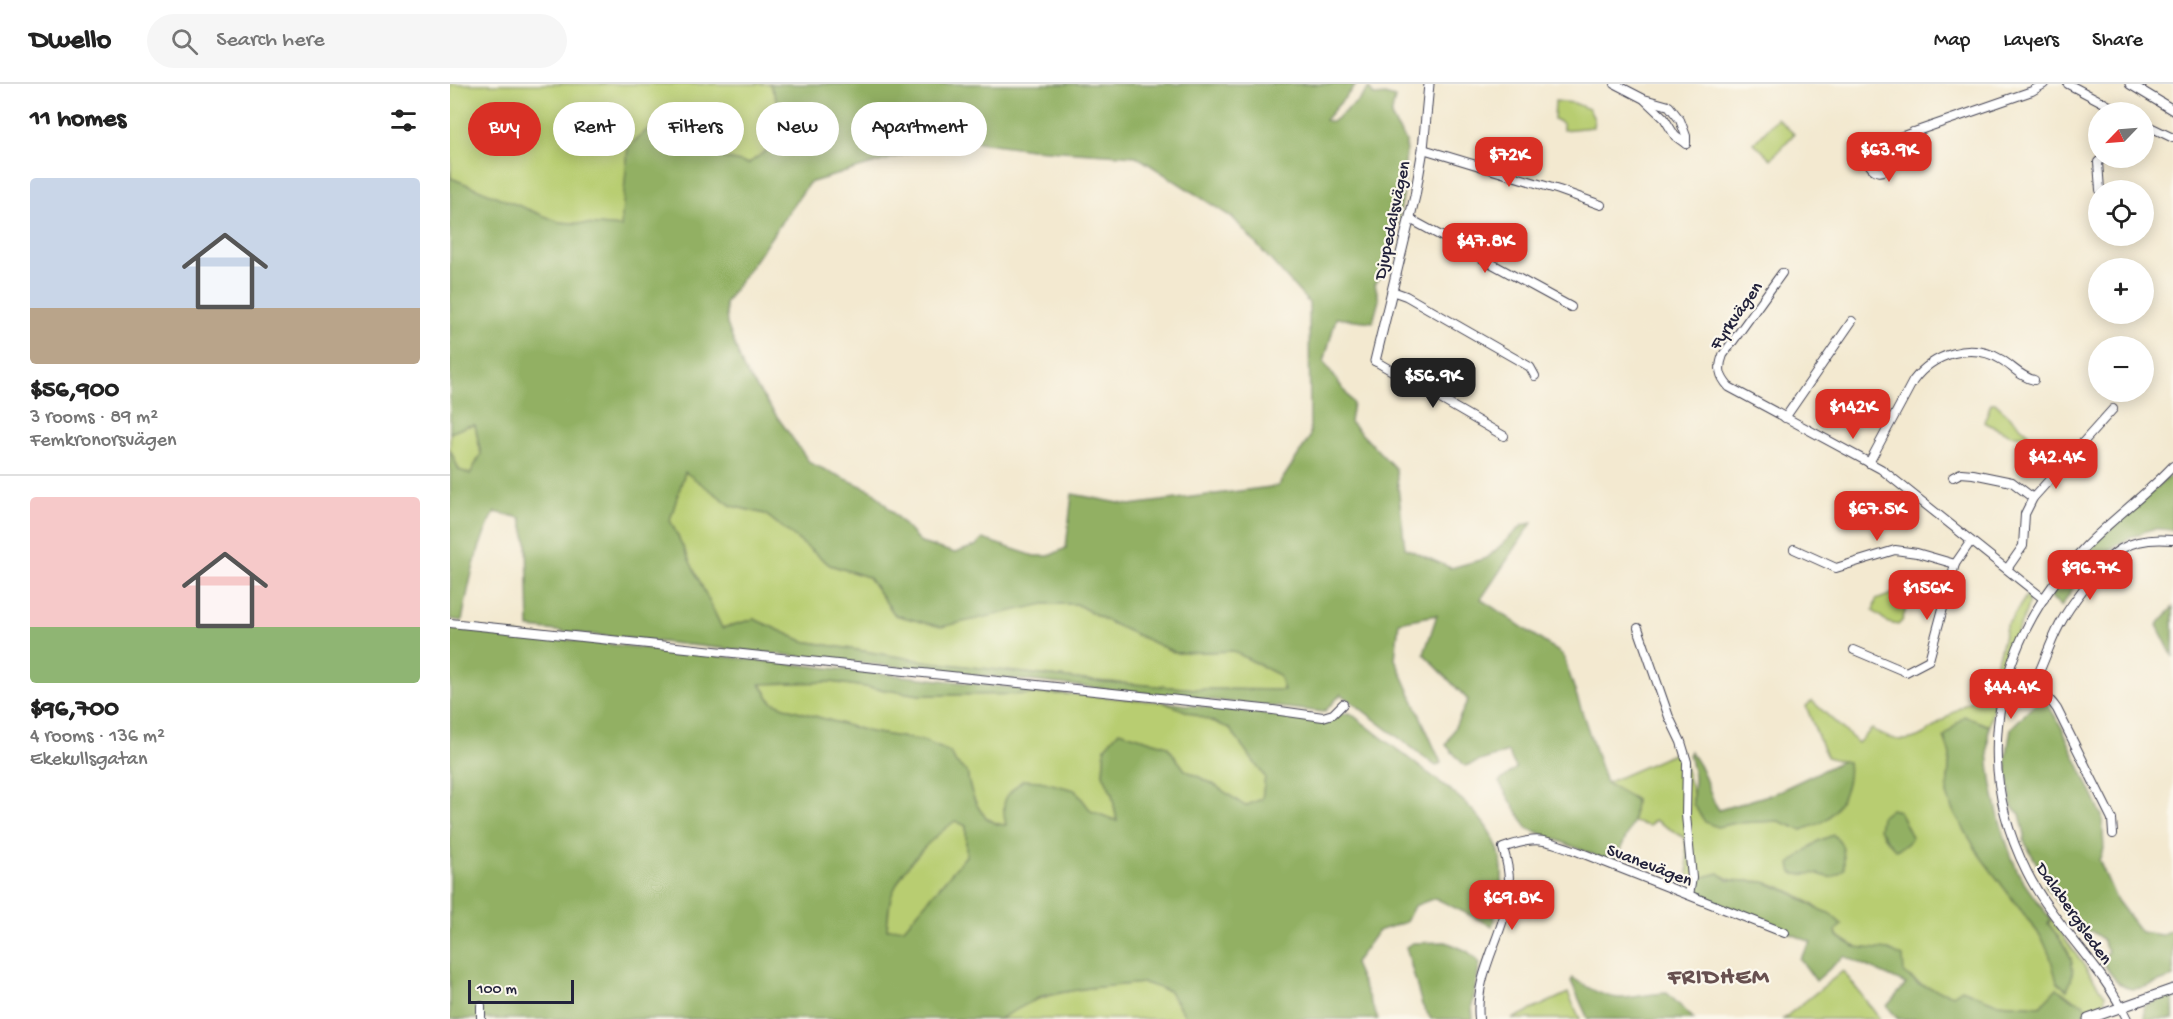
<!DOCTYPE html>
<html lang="en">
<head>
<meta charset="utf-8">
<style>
  :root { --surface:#fff; --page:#f6f6f6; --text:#222; --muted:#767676; --line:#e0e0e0; --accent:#d93025 }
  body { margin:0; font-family:"Gochi Hand",sans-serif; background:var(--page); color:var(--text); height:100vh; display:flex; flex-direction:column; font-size:22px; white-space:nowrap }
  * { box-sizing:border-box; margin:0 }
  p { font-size:20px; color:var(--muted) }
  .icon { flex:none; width:33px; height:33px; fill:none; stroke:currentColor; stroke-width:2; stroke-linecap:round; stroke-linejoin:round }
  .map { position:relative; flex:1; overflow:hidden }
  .drawer { display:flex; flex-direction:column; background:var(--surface); width:450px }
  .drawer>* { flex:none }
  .banner { position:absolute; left:18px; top:18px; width:570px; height:54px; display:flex; gap:12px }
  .needle { width:39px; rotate:245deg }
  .tools { position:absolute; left:1638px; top:18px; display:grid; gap:12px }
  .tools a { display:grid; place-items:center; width:66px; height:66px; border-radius:50%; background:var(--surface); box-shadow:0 3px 15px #0003; font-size:30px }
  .scale { position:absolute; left:18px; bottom:15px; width:106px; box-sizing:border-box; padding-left:6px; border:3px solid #22223b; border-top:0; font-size:16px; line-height:21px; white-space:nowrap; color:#22223b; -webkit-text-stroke:4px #fbf7ec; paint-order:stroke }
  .price { position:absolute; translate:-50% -51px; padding:0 14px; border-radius:12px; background:var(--accent); color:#fff; font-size:20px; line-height:39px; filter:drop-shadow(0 2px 3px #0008) }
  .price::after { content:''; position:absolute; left:50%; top:36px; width:18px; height:14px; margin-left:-9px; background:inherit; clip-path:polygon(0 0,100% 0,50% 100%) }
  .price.active { background:#222; color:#fff }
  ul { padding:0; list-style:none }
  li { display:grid; align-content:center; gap:12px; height:318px; padding:0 30px }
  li+li { border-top:2px solid var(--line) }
  li span { display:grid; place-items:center; height:186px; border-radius:6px; color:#555 }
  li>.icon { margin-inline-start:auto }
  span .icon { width:108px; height:108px; fill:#fffc; stroke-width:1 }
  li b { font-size:26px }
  h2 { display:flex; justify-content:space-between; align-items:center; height:72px; padding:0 30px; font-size:26px }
  .tag { padding:0 21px; border-radius:27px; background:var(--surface); box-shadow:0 3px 15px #0003; font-size:21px; line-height:54px }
  .tag.active { background:var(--accent); color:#fff }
  header { display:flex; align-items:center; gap:36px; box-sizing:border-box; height:84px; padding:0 30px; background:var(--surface); border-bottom:2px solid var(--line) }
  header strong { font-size:28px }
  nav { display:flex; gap:33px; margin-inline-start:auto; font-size:21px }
  .search { width:420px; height:54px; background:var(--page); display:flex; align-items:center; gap:15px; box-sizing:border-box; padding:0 21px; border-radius:33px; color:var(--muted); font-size:22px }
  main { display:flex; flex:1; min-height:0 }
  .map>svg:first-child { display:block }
</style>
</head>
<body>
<header>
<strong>Dwello</strong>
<div class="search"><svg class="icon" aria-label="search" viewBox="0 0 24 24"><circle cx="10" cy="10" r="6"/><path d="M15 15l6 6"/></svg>Search here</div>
<nav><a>Map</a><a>Layers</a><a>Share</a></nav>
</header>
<main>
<section class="drawer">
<h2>11 homes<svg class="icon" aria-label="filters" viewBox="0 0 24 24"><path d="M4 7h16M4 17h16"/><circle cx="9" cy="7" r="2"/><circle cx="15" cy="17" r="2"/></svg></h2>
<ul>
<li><span style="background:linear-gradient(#c9d6e8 70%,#b9a48a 0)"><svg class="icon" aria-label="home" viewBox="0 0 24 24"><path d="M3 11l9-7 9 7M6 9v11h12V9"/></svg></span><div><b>$56,900</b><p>3 rooms · 89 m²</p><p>Femkronorsvägen</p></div></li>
<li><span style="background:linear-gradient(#f6c9c9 70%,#8fb573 0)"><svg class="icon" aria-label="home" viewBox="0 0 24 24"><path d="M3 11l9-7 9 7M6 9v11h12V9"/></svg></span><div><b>$96,700</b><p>4 rooms · 136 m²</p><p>Ekekullsgatan</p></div></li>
</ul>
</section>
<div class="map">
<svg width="1723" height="935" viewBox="0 0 1723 935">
  <rect width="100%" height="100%" fill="#fbf7ec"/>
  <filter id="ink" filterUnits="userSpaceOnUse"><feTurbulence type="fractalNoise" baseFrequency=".0167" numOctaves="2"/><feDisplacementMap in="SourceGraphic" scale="12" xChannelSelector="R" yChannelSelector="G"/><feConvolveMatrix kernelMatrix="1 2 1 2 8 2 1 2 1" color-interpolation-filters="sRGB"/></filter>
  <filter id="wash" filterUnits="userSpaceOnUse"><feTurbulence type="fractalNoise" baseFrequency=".008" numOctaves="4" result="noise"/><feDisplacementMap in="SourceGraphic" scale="24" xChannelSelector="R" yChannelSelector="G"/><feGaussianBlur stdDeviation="1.35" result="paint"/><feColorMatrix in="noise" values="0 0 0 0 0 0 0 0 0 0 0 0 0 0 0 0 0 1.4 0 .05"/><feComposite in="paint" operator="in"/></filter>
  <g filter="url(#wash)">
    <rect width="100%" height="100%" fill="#f3e9d0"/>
    <g fill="#b8cd71" stroke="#6d7856" stroke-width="1.5">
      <path d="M0,0h320l9,22 -1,36 -30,22 -53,-13 -39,-28 -28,24 -6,80 -63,-5 -108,-44z"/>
      <path d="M1105,17l19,2 15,6 5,10 -1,8 -30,3v-6l-9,-5z"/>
      <path d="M1327,34l17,16 -23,25 -17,-16z"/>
      <path d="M1541,319h4l34,31 -1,2 -17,-1 -27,-13z"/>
      <path d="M25,341l6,29 -11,20 -11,-4 -9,-21v-16l17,-7z"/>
      <path d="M235,387l47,35 33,8 65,51 38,12 27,38 149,-11h32l37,20 63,29 57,-2 46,24 5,15 -87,-1 -103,-8 -164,-19 -127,-21 -49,-22 -32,9 -52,-108z"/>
      <path d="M1447,508l13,4 -8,25 -4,4 -9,-2 -16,-12 3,-11z"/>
      <path d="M1577,511l2,2c-1,17 -10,29 -16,44 -11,27 -18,56 -24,85l-25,-9 -20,20 6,17 -3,40 64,103 31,41 25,52c15,-29 -3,-44 -19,-67l3,-4 54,76 -1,12 -3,2 -19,9 4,-9 -21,-16 -16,5 -9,8 -44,-3 -34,-14 -9,6c-34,-5 -53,-26 -82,-44 -5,-3 -9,-2 -14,-4 -7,-2 -14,-8 -20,-12 -2,-23 -53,-50 -74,-53 -18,-3 -30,3 -44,-9l-30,8 -4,-43 -30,-18 -6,6 -16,-4 2,-23 -29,-16 74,-32 13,42v11l24,23 19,-4 42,-2 24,9c39,-16 40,-28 46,-67l-22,-6 -20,-51 6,-5 46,42 14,-14c39,26 56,1 86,-20 19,-14 19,-6 28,-30l4,-2 9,-23 7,-27z"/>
      <path d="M333,598h48l89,13 150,-1 93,8 66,26 36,49 -3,22 -17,7 -32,-22 -28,-14 -18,-24 -48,-15 -14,16 -2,26 9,21 5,27 -26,-10 -16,-21 -69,35c-26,-1 -36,-31 -39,-53l-11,-9 -6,-11 -26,-11 -54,-9 -80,-23 -18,-7 -12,-19z"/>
      <path d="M505,736l11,6v30l-62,73h-17c1,-11 2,-22 4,-33 6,-28 42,-59 64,-76z"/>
      <path d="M1393,887l37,48h-97z"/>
      <path d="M694,899l25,8 18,28h-188c43,-30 95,-32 145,-36z"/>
      <path d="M1118,909l12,26h-68z"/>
    </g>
    <g fill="#92b063" stroke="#5a694f" stroke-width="1.5" fill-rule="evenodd">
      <path d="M320,0h587l-32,36 7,2 27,-22 10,-12 5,8 11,-1 10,3 -4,19 15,25 -2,49 -15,75 -14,18 4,16 -6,22 -37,-4 -12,44 29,41 -3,19 46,47 9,79 46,20 36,-10 36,-33 9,-2 -51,76 82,56 43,128 29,17 -2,22 -19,41 -87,-35 -28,-46 17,-14 -8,-16 -43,14 -19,-21 22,-45 -44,-46 13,-39 -38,7 -4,37 46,104 -5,3 -95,-72 -17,18 -795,-84 -2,-85 -6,-25 -26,-6c-19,33 -26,72 -33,109l-12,-2v-170l9,21 11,4 11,-20 -6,-29 -8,1 -17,7v-262l1,7 108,44 62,5 7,-80 28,-25 39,29 53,13 30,-22 1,-36zM506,55l75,10 105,7 97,62 76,85 1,134 -32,49 -148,19 -58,-11 -6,54 -17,8h-15l-51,-17 -8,7 -20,7 -34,-10 -48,-52 -63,-28 -66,-93 -17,-46 -2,-21 84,-120zM235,388l47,34 33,8 65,51 38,12 27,38 46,12 103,-23h32l37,20 63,29 57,-2 46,24 5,15 -88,-1 -102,-8 -164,-19 -127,-21 -49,-22 -32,9 -52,-108z"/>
      <path d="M1723,389v57c-6,0 -13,-2 -19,-1 -5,0 -12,4 -17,6 -34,13 -58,41 -76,72l-11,-11 39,-49z"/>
      <path d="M1723,523v50l-16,-32z"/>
      <path d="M0,543l620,67 -150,1 -89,-13 -71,2 12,18 18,7 80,23 54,9 26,11 6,11 11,9c3,21 13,54 39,53 -6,-24 -1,-30 17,-45l17,1 35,9 16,21 26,10 -5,-27 -9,-20 2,-27 14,-16 48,15 18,24 28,14 32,22 17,-7 3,-22 -36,-49 -66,-26 155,18c11,0 20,-7 32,-7 22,17 44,34 66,51 31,24 68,47 82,85 9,27 2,52 -6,77l-57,-28 -21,8 -8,16 -28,9 -24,33 24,55h-191l-18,-28 -25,-8 -55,5 -47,8 -43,23h-549zM505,737l11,5v30l-62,72 -17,1c1,-11 1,-27 6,-37 13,-30 37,-52 62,-71z"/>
      <path d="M1591,614l6,5 15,25 40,88 2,33 -5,11 17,39 25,33 20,3 12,-6v48c-38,13 -47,24 -71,-16l6,-10 -6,-12 -11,-8 -11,3 -34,-47 1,-12 -10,-11 -13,-23 1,-6 -5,-21 -8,-7 -6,-47 5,-32z"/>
      <path d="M1514,632l25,10c-5,42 11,106 28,144 8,17 22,34 34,49l-3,4c16,23 34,38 19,67l-10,-8 -7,-26 -8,-18 -62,-82 -28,-47 -5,-15 3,-40 -6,-17z"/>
      <path d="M1240,667l12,19 12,32 5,8 56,-17 67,-32 6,1c3,20 -7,47 -24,59 -6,4 -16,6 -22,9l-24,-9 -42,2 -19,4 -12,-5 -12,-18 1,-28 -5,-22z"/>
      <path d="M1441,725l8,2 13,26 -5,7 -11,6 -11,-12 -6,-9 2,-12z"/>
      <path d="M1383,751c12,7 11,21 11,34 -15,13 -12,8 -27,5 -9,-2 -14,3 -25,-1l-2,-9 28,-23z"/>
      <path d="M1269,789l8,7 37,2 26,10 28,17 13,5 11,11 -6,5 1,6 18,11 34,3 14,7 1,16 14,11 35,11 9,-6 34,14 44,3 17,-18 14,11 12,4 3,6 -4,9 -5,1h-179l-11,-13 19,-22 -62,-28 -28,25 -16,-22 11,-17 -110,-46 -6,-8v-9z"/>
      <path d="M996,858l21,9 13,12 -8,43 1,13h-42l-9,-14 -16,-58 6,-4z"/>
      <path d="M1123,894c13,9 28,18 45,20 13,1 33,-5 49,-5l27,26h-106l-17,-38z"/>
      <path d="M1723,911v24h-28l-1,-13z"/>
    </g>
  </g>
  <g filter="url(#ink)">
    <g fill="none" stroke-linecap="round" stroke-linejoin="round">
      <g stroke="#414051" stroke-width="10">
        <g id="minor">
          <path d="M1165,0l29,15 25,7 11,14 6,16v8"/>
          <path d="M1618,0l53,28"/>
          <path d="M1195,16l19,18 11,18 11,8"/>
          <path d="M1694,40l29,14"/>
          <path d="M1463,48l-25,37c-14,8 -22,-5 -21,-18l7,-5 158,-55 12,-7"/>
          <path d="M973,65l136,41 42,15"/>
          <path d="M1650,106l-2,-28 5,-4"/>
          <path d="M960,135l161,88"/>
          <path d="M1332,189l-59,82c-5,13 -4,21 6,32l152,82 163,130"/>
          <path d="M942,207l14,5 124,71 5,9"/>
          <path d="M925,277l129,75"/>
          <path d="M1335,334l67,-97"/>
          <path d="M1419,379l44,-82c20,-27 58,-40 89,-21 11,7 19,17 32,20"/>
          <path d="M1503,393l8,-4 12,1 39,8 21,16"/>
          <path d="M1344,465l42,19 59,-18 22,3 38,11"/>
          <path d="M1557,485l16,-23 2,-32 8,-16 80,-89"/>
          <path d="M0,539l823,87 50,7 10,-3 10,-10"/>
          <path d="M1188,544l31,89 12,25 6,20 -1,53 6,63 -3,17"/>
          <path d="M1404,566l52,22 23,-12 26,-96 16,-23"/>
          <path d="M1558,590c19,9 37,17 49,35l55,110 1,15"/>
          <path d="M1583,601c10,-19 16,-40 26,-59 7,-14 16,-26 26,-39 26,-35 41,-51 87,-47"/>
          <path d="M31,935v-13"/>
          <path d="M1029,935c-5,-47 27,-85 30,-130 1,-14 -2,-28 -6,-41 34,-13 43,-8 76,4l206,81"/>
          <path d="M1677,935c-25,-54 -73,-93 -100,-147 -58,-115 -29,-235 59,-326 27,-28 60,-51 87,-80"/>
        </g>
      </g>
      <g stroke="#414051" stroke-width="11">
        <g id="tertiary">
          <path d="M1680,0l43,26"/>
          <path d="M925,277l40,-165 8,-47 6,-65"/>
          <path d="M1638,935l85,-30"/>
        </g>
      </g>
      <use href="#minor" stroke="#fff" stroke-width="8"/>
      <use href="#tertiary" stroke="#fff" stroke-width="9"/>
    </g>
  </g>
  <g text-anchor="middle" stroke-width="4.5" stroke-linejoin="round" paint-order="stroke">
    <g font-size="18" fill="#22223b" stroke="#fbf7ec">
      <text transform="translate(941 136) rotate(-78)" y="6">Djupedalsvägen</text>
      <text transform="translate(1285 231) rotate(-55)" y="6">Fyrkvägen</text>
      <text transform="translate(1200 780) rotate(21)" y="6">Svanevägen</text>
      <text transform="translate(1625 829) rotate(55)" y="6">Dalabergsleden</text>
    </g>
    <g font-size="24" font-weight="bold" letter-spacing="1.5" fill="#675050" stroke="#fbf7ec">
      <text x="1269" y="899">FRIDHEM</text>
    </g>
  </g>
</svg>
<div class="tools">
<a><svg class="needle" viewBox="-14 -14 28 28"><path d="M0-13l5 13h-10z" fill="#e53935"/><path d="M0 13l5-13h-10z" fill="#767676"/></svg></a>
<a><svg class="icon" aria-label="locate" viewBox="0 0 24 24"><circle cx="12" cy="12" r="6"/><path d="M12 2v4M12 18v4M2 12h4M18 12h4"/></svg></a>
<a>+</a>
<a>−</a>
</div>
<div class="scale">100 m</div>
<b class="price" style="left:1439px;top:99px">$63.9K</b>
<b class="price" style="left:1059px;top:104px">$72K</b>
<b class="price" style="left:1035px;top:190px">$47.8K</b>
<b class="price active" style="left:983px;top:325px">$56.9K</b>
<b class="price" style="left:1403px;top:356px">$142K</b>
<b class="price" style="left:1606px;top:406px">$42.4K</b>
<b class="price" style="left:1427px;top:458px">$67.5K</b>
<b class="price" style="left:1640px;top:517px">$96.7K</b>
<b class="price" style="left:1477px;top:537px">$156K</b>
<b class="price" style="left:1561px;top:636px">$44.4K</b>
<b class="price" style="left:1062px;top:847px">$69.8K</b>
<div class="banner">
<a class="tag active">Buy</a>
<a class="tag">Rent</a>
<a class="tag">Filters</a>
<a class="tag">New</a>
<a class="tag">Apartment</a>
</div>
</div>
</main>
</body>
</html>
